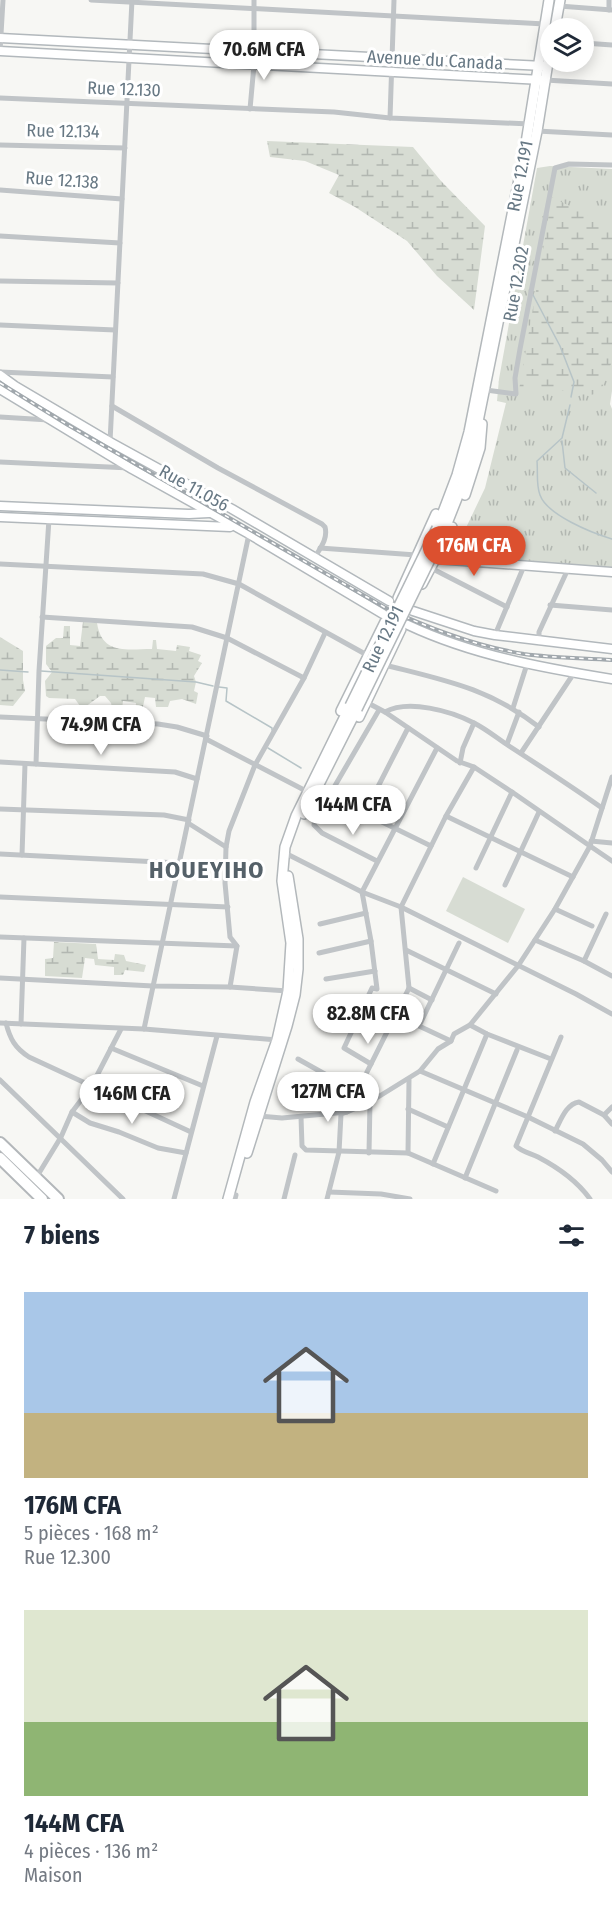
<!DOCTYPE html>
<html lang="fr">
<head>
<meta charset="utf-8">
<style>
  :root { --surface:#fff; --page:#f2f2f3; --text:#1f2937; --muted:#747a83; --accent:#dc502f }
  body { margin:0; font-family:"Fira Sans Condensed",sans-serif; background:var(--page); color:var(--text); height:100vh; display:flex; flex-direction:column; font-size:22px; white-space:nowrap }
  * { box-sizing:border-box; margin:0 }
  p { font-size:20px; color:var(--muted) }
  .icon { flex:none; width:33px; height:33px; fill:none; stroke:currentColor; stroke-width:2; stroke-linecap:round; stroke-linejoin:round }
  .map { position:relative; height:1199px; overflow:hidden }
  .side { display:flex; flex-direction:column; background:var(--surface); flex:1 }
  .side>* { flex:none }
  .fabs { position:absolute; left:540px; top:18px; display:grid; gap:12px }
  .fabs a { display:grid; place-items:center; width:54px; height:54px; border-radius:50%; background:var(--surface); box-shadow:0 3px 15px #0003; font-size:30px }
  .price { position:absolute; translate:-50% -51px; padding:0 14px; border-radius:21px; background:#fff; color:#222; font-size:20px; line-height:39px; filter:drop-shadow(0 2px 3px #0008) }
  .price::after { content:''; position:absolute; left:50%; top:36px; width:18px; height:14px; margin-left:-9px; background:inherit; clip-path:polygon(0 0,100% 0,50% 100%) }
  .price.active { background:var(--accent); color:#fff }
  ul { padding:0; list-style:none }
  li { display:grid; align-content:center; gap:12px; height:318px; padding:0 24px }
  li span { display:grid; place-items:center; height:186px; border-radius:0px; color:#555 }
  li>.icon { margin-inline-start:auto }
  span .icon { width:108px; height:108px; fill:#fffc; stroke-width:1 }
  li b { font-size:26px }
  h2 { display:flex; justify-content:space-between; align-items:center; height:72px; padding:0 24px; font-size:26px }
  .map>svg:first-child { display:block }
</style>
</head>
<body>
<div class="map">
<svg width="612" height="1199" viewBox="0 0 612 1199">
  <defs>
    <pattern id="grass-tufts" width="24" height="20" patternUnits="userSpaceOnUse" patternTransform="scale(1.5)"><rect width="24" height="20" fill="#d7dcd3"/><path d="M3 7l-1-3M5 7V3M7 7l1-3M15 17l-1-3M17 17v-4M19 17l1-3" fill="none" stroke="#b2b7b1"/></pattern>
    <pattern id="wetland-marsh" width="20" height="14" patternUnits="userSpaceOnUse" patternTransform="scale(1.5)"><rect width="20" height="14" fill="#d7dcd3"/><path d="M1 5h8M5 5V1M11 12h8M15 12V8" fill="none" stroke="#b2b7b1"/></pattern>
  </defs>
  <rect width="100%" height="100%" fill="#f7f7f4"/>
  <path fill="url(#grass-tufts)" d="M550,166l62,3v222l-2,13 2,5v158l-160,-10 33,-69 21,-85 -9,-2 2,-22 38,-211z"/>
  <g fill="url(#wetland-marsh)">
    <path d="M267,141l146,6 28,34 44,45 -11,84 -37,-34 -30,-35 -52,-34 -26,-14 10,-18 -34,-14 -35,-4z"/>
    <path d="M552,197l60,31v133l-12,32 -10,2 -29,-5h-42z"/>
    <path d="M83,622l14,1c5,32 29,26 55,26l1,-9h3l1,9 19,2 1,-6 13,2 -1,4 12,4 -3,6 4,2 -8,13 2,6 -2,9 4,2 -2,11 -14,-5 -12,2 -2,6h-12l-1,-9 -10,-1 -4,19 -6,-2 1,-11 -13,-2 -2,16 -7,-1 -3,-13 -6,-7h-5l-15,11 -5,-1 -5,-7 -26,-1 -3,-2 -1,-15 7,-9 -6,-8v-18l10,-8h7l1,-12h6v19l10,1z"/>
    <path d="M0,637l23,14v29l2,11 -12,15 -13,-1z"/>
    <path d="M54,942l42,2 2,15 16,1 1,-6 9,1 2,6 20,4 -2,7 -19,-2 -2,5h-9v-8l-19,-2 -1,-6 -9,-1 -3,20 -37,-2v-17l8,-1z"/>
  </g>
  <path fill="#d7dcd3" d="M463,877l62,32 -17,34 -62,-32z"/>
  <g fill="none" stroke-linecap="round" stroke-linejoin="round">
    <g stroke="#b7c4c7" stroke-width="1.5">
      <path d="M532,293l28,53 14,36 -3,15"/>
      <path d="M570,405l-8,33 -25,23c1,11 -1,24 3,34 7,20 52,38 72,44"/>
      <path d="M562,441l3,27 31,25"/>
      <path d="M0,670l28,2"/>
      <path d="M41,671l155,11 17,4"/>
      <path d="M219,687l8,1 -1,13 46,27v2"/>
      <path d="M268,748l33,20"/>
    </g>
    <g stroke="#b2b8bc" stroke-width="11">
      <g id="secondary">
        <path d="M0,38l544,28"/>
        <path d="M0,51l542,29"/>
        <path d="M0,375l15,11 95,56 122,67 157,92"/>
        <path d="M0,389l132,80 117,65 134,80"/>
        <path d="M0,506l189,8 20,-1"/>
        <path d="M0,517l230,10"/>
        <path d="M436,559l176,13"/>
        <path d="M413,611l61,20 21,4 117,14"/>
        <path d="M408,625c64,30 135,43 204,54"/>
      </g>
    </g>
    <g stroke="#b3b8bb" stroke-width="12">
      <g id="primary">
        <path d="M555,28l5,-28"/>
        <path d="M465,495l15,-47 2,-24"/>
        <path d="M437,528l20,-53 12,-43 56,-283 24,-149"/>
        <path d="M444,531l19,-48 10,-37 64,-315 13,-81"/>
        <path d="M422,584l30,-57"/>
        <path d="M398,598l38,-84"/>
        <path d="M341,711l44,-89"/>
        <path d="M359,717l42,-88"/>
        <path d="M304,814l53,-105"/>
        <path d="M247,1153l40,-127 8,-31 3,-26v-30l-10,-63"/>
        <path d="M228,1199l27,-97 22,-62 11,-49 3,-48 -9,-62 3,-34 11,-31 54,-110"/>
      </g>
    </g>
    <g stroke="#b3b7ba" stroke-width="14">
      <g id="highway">
        <path d="M0,1143l58,56"/>
        <path d="M0,1158l42,41"/>
      </g>
    </g>
    <g stroke="#c0c4c7" stroke-width="5">
      <path d="M91,0l454,24"/>
      <path d="M559,6l53,4"/>
      <path d="M609,10v-10"/>
      <path d="M584,43l28,2"/>
      <path d="M0,51l3,-51"/>
      <path d="M545,80l67,4"/>
      <path d="M0,98l334,14 56,6 140,6"/>
      <path d="M250,109l4,-44v-65"/>
      <path d="M390,118l4,-118"/>
      <path d="M537,131l75,4"/>
      <path d="M0,145l125,3"/>
      <path d="M0,190l122,9"/>
      <path d="M0,236l120,7"/>
      <path d="M0,281l118,2"/>
      <path d="M0,325l115,5"/>
      <path d="M0,372l113,5"/>
      <path d="M486,390l30,4 -1,-16 5,-29 35,-181 14,-4 43,1"/>
      <path d="M112,406l106,62 104,56 3,3c3,11 -4,20 -10,30"/>
      <path d="M0,417l49,3"/>
      <path d="M110,442l22,-442"/>
      <path d="M0,462l130,6"/>
      <path d="M320,548l96,7"/>
      <path d="M0,564l203,10 36,10 128,71"/>
      <path d="M431,568l76,39"/>
      <path d="M550,605l62,5"/>
      <path d="M42,617l150,10 35,11 77,40"/>
      <path d="M495,635l29,-69"/>
      <path d="M539,642v-10l29,-63"/>
      <path d="M385,665c59,15 104,23 154,62"/>
      <path d="M513,708l14,-44"/>
      <path d="M385,712c23,-13 66,-1 89,11 12,6 23,15 35,23 31,20 62,40 93,62"/>
      <path d="M0,717l158,7 19,3 30,9"/>
      <path d="M206,739l102,53"/>
      <path d="M507,744l12,-32"/>
      <path d="M521,753l53,-80"/>
      <path d="M0,762l175,10 22,7"/>
      <path d="M460,763l3,-15 11,-25"/>
      <path d="M36,764l3,-93 10,-152"/>
      <path d="M612,777l-22,69 22,15"/>
      <path d="M329,796l102,50"/>
      <path d="M0,809l164,6 25,5"/>
      <path d="M364,814l44,-86"/>
      <path d="M446,816l127,61"/>
      <path d="M188,823l38,24"/>
      <path d="M591,841l21,2"/>
      <path d="M0,854l179,9"/>
      <path d="M22,855l3,-91"/>
      <path d="M289,855l73,37 39,15 175,87 36,20"/>
      <path d="M377,861l-55,-28 -8,-8 1,-5 64,-110"/>
      <path d="M476,868l36,-76"/>
      <path d="M505,885l34,-73"/>
      <path d="M0,897l228,10"/>
      <path d="M555,909l37,17"/>
      <path d="M320,924l46,-11"/>
      <path d="M0,937l237,9"/>
      <path d="M535,940l49,21 28,15"/>
      <path d="M406,950l90,44"/>
      <path d="M319,953l52,-12"/>
      <path d="M584,961l22,-47"/>
      <path d="M0,978l153,8 77,1 58,4"/>
      <path d="M326,979l49,-8"/>
      <path d="M230,987l7,-41 -7,-9 -5,-54 1,-36 3,-16 26,-66 49,-87 21,-45"/>
      <path d="M409,988l23,12"/>
      <path d="M324,1010l42,-7"/>
      <path d="M0,1023l144,6 133,11"/>
      <path d="M6,1023c4,16 9,25 23,34l162,75"/>
      <path d="M21,1024l3,-86"/>
      <path d="M470,1025l17,9 64,25"/>
      <path d="M144,1029l105,-495"/>
      <path d="M561,1037l-45,109c6,6 14,7 22,11 19,10 40,25 52,42"/>
      <path d="M451,1041l-32,-15 40,-83"/>
      <path d="M111,1048l92,38"/>
      <path d="M298,1059l59,33"/>
      <path d="M371,1064l-27,-16 28,-60 5,1 -6,-48 -9,-49 75,-144"/>
      <path d="M420,1071l108,46 55,27 19,16 10,12"/>
      <path d="M0,1080l123,119"/>
      <path d="M408,1109l40,18"/>
      <path d="M72,1112l18,11 29,9 39,16 28,5"/>
      <path d="M604,1115l8,-8"/>
      <path d="M259,1116l23,2 65,-6 23,-10 50,-31 18,-22 13,-8 3,-7 16,-9 48,-59 37,-57 35,-63 -78,-54 -38,-25 -17,-6 -72,-49 -19,-10"/>
      <path d="M301,1117l1,29 4,4 102,3 88,38"/>
      <path d="M555,1131c6,-11 11,-27 24,-29l25,13 8,9"/>
      <path d="M369,1153l1,-51"/>
      <path d="M408,1153l1,-73"/>
      <path d="M433,1164l54,-130"/>
      <path d="M36,1178l25,-41 11,-25 19,-25 30,-58"/>
      <path d="M465,1178l52,-128"/>
      <path d="M329,1192l52,2 29,5"/>
      <path d="M174,1199l43,-163"/>
      <path d="M235,1199l1,-4"/>
      <path d="M284,1199l11,-44"/>
      <path d="M327,1199l12,-47 2,-38 6,-2 62,-124 -8,-81 45,-91 28,-49"/>
    </g>
    <use href="#secondary" stroke="#fff" stroke-width="8"/>
    <use href="#primary" stroke="#fff" stroke-width="9"/>
    <use href="#highway" stroke="#fff" stroke-width="10"/>
    <g stroke="#a1a8ad" stroke-width="4">
      <path id="rail" d="M0,383l68,42 316,182c44,21 92,39 140,47 29,4 59,4 88,6"/>
    </g>
    <use href="#rail" stroke="#fff" stroke-width="1.5" stroke-dasharray="4.5" stroke-linecap="butt"/>
    <g stroke="#b3b8bb" stroke-width="12" stroke-linecap="butt">
      <g id="primary-bridge">
        <path d="M350,706l87,-178"/>
        <path d="M357,709l87,-178"/>
      </g>
    </g>
    <use href="#primary-bridge" stroke="#fff" stroke-width="9"/>
  </g>
  <g text-anchor="middle" stroke-width="6" stroke-linejoin="round" paint-order="stroke">
    <g font-size="18" fill="#677884" stroke="#fff">
      <text transform="translate(435 60) rotate(3)" y="6">Avenue du Canada</text>
      <text transform="translate(124 89) rotate(2)" y="6">Rue 12.130</text>
      <text transform="translate(63 131) rotate(1)" y="6">Rue 12.134</text>
      <text transform="translate(520 176) rotate(-79)" y="6">Rue 12.191</text>
      <text transform="translate(62 180) rotate(4)" y="6">Rue 12.138</text>
      <text transform="translate(516 284) rotate(-80)" y="6">Rue 12.202</text>
      <text transform="translate(194 488) rotate(29)" y="6">Rue 11.056</text>
      <text transform="translate(383 639) rotate(-64)" y="6">Rue 12.191</text>
    </g>
    <g font-size="24" font-weight="bold" letter-spacing="1.5" fill="#556169" stroke="#fff">
      <text x="207" y="878">HOUEYIHO</text>
    </g>
  </g>
</svg>
<div class="fabs">
<a><svg class="icon" aria-label="layers" viewBox="0 0 24 24"><path d="M12 4l9 5-9 5-9-5zM3 14l9 5 9-5"/></svg></a>
</div>
<b class="price" style="left:264px;top:81px">70.6M CFA</b>
<b class="price active" style="left:474px;top:577px">176M CFA</b>
<b class="price" style="left:101px;top:756px">74.9M CFA</b>
<b class="price" style="left:353px;top:836px">144M CFA</b>
<b class="price" style="left:368px;top:1045px">82.8M CFA</b>
<b class="price" style="left:328px;top:1123px">127M CFA</b>
<b class="price" style="left:132px;top:1125px">146M CFA</b>
</div>
<section class="side">
<h2>7 biens<svg class="icon" aria-label="filters" viewBox="0 0 24 24"><path d="M4 7h16M4 17h16"/><circle cx="9" cy="7" r="2"/><circle cx="15" cy="17" r="2"/></svg></h2>
<ul>
<li><span style="background:linear-gradient(#a9c7e8 65%,#c2b280 0)"><svg class="icon" aria-label="home" viewBox="0 0 24 24"><path d="M3 11l9-7 9 7M6 9v11h12V9"/></svg></span><div><b>176M CFA</b><p>5 pièces · 168 m²</p><p>Rue 12.300</p></div></li>
<li><span style="background:linear-gradient(#dfe7d0 60%,#8fb573 0)"><svg class="icon" aria-label="home" viewBox="0 0 24 24"><path d="M3 11l9-7 9 7M6 9v11h12V9"/></svg></span><div><b>144M CFA</b><p>4 pièces · 136 m²</p><p>Maison</p></div></li>
</ul>
</section>
</body>
</html>
